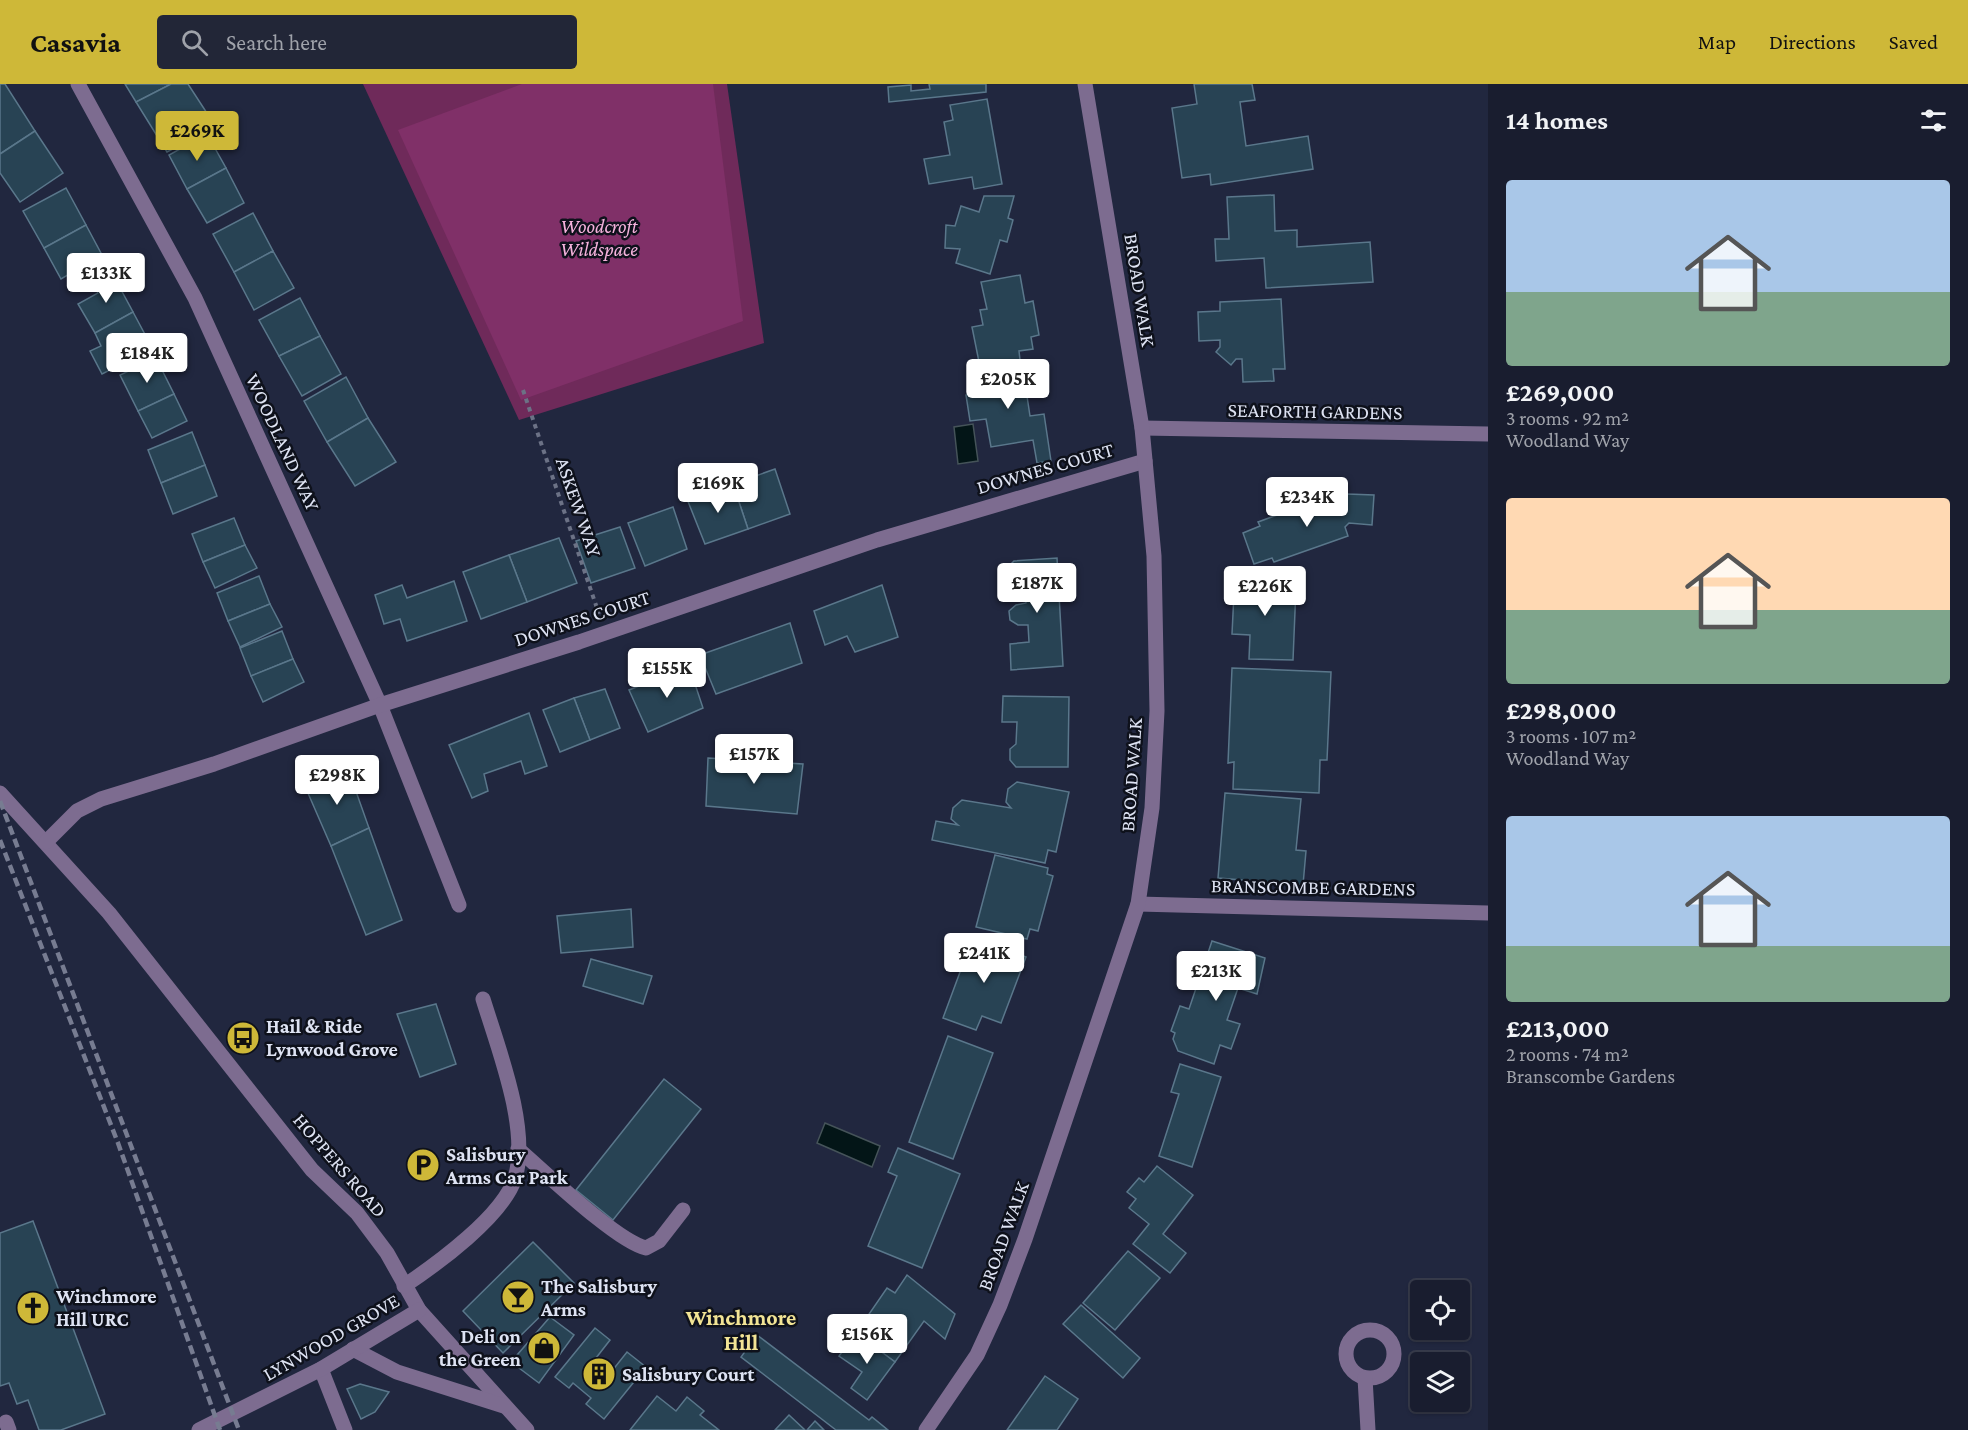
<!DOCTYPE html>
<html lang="en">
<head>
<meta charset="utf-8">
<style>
  :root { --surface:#191d2f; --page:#222637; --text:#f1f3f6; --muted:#9fa2aa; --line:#373b4b; --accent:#ceb838 }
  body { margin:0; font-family:"Crimson Pro",serif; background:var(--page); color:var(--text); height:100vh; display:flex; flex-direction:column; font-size:22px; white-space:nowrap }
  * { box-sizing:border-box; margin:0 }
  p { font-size:20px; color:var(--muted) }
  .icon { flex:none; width:33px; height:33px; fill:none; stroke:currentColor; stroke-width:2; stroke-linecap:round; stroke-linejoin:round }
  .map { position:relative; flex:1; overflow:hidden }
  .sheet { display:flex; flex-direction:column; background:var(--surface); width:480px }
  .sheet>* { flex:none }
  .tools { position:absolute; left:1410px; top:1196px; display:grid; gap:12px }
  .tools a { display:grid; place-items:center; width:60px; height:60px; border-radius:6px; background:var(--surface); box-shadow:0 2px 4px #0004,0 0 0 2px var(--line); font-size:30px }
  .price { position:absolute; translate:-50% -51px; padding:0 14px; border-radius:6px; background:#fff; color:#222; font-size:20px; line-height:39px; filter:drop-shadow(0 2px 3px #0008) }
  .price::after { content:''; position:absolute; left:50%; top:36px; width:18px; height:14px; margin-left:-9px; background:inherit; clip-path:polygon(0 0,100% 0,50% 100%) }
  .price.selected { background:var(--accent); color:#111 }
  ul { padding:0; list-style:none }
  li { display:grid; align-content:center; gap:12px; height:318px; padding:0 18px }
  li span { display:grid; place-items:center; height:186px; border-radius:6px; color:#555 }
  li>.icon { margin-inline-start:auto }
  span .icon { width:108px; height:108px; fill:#fffc; stroke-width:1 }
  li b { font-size:26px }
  h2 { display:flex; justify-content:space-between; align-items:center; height:72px; padding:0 18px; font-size:26px }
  header { display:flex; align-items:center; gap:36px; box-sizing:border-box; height:84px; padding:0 30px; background:var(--accent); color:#111 }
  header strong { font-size:28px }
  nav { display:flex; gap:33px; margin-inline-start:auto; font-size:21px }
  .search { width:420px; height:54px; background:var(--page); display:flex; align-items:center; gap:15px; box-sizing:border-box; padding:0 21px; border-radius:6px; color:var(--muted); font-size:22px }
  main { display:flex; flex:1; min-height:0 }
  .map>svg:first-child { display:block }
</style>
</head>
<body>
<header>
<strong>Casavia</strong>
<div class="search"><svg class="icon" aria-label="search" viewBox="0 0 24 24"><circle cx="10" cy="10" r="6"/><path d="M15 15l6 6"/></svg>Search here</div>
<nav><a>Map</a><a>Directions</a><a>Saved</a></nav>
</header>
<main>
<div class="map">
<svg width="1488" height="1346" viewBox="0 0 1488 1346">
  <rect width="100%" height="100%" fill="#21273f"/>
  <path fill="#6f2a5a" d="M363,0h364l37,259 -245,77z"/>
  <path fill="#803068" d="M522,0h191l30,237 -222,79 -123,-270z"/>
  <g fill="#031517" stroke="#455359" stroke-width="1.5">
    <path d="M973,340l5,37 -20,3 -4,-37z"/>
    <path d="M825,1039l55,23 -8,21 -55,-24z"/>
  </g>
  <g fill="#284354" stroke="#5a778b" stroke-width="1.5">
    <path d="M0,0h5l30,47 -35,23z"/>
    <path d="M125,0h46l-35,18z"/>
    <path d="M171,0h17l28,43 -49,25 -31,-50z"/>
    <path d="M929,0h57v8l-97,10 -1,-15 23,-2v6l19,-2z"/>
    <path d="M1194,0h58l3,16 -15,2 6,44 62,-10 5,33 -102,16 -1,-11 -28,4 -10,-70 25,-4z"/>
    <path d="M987,15l15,85 -28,5 -2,-12 -43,7 -5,-25 26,-4 -6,-33 9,-2 -3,-15z"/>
    <path d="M35,47l28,42 -43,29 -20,-29v-19z"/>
    <path d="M207,50l19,34 -39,21 -18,-34z"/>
    <path d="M226,84l18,35 -37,20 -20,-34z"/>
    <path d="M66,104l20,37 -42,23 -21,-37z"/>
    <path d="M1274,111l1,36 22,-1v17l73,-5 3,40 -107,6 -2,-30 -48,3 -1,-22h14l-2,-42z"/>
    <path d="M984,112h30l-6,22 5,2 -6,22 -7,-2 -10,34 -34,-11 4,-14 -15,-1 1,-23 9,1 6,-20 18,6z"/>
    <path d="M253,129l20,38 -39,21 -21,-38z"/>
    <path d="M86,141l16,30 -41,24 -17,-31z"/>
    <path d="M273,167l21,37 -40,22 -20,-38z"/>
    <path d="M112,189l21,39 -38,21 -17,-29 20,-11 -5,-10z"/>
    <path d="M1020,191l5,28 8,-2 6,34 -8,2 2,12 -14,2 1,9 -29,5 -1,-5 -11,2 -7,-35 11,-2 -3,-15 7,-1 -6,-27z"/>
    <path d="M300,214l20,38 -41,20 -20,-36z"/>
    <path d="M1281,215l4,70h-12l1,12 -31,1 -1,-23h-6l-5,6 -15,-13 4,-5v-7l-21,1 -1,-29 22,-1v-9z"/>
    <path d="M133,228l16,30 -19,9 4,7 -32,16 -12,-23 11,-5 -6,-13z"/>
    <path d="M320,252l21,38 -39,22 -23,-40z"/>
    <path d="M156,274l18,36 -36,17 -18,-36z"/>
    <path d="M1022,279l8,53 14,-2 7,47 -14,2 -4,-23 -42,7 -5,-28 -16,2 -4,-26 9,-2 -2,-14 18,-2 -1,-9z"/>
    <path d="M346,293l22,41 -41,24 -23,-41z"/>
    <path d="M174,310l13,27 -35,17 -14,-27z"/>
    <path d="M368,334l28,44 -41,24 -28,-44z"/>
    <path d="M192,348l13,33 -44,18 -13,-33z"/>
    <path d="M205,381l12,31 -44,18 -12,-31z"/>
    <path d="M775,385l15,45 -42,15 -15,-45z"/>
    <path d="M733,400l15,45 -43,15 -18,-45z"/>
    <path d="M1347,410l27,1 -2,30 -23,-2 -4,4 3,9 -74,26 -2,-4 -18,6 -11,-31 17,-7 -2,-4 71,-26 4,12 14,-5z"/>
    <path d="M673,423l14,42 -42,17 -17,-43z"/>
    <path d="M234,434l11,27 -42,17 -11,-28z"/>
    <path d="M620,443l15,41 -44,15 -15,-42z"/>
    <path d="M559,454l18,45 -50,19 -18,-47z"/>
    <path d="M245,461l12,23 -42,20 -12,-26z"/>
    <path d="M509,471l18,47 -46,17 -18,-47z"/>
    <path d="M1057,474l6,108 -52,4 -1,-26 19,-2 -1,-17h-10l-8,-5 -1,-9 7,-6 10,-2 -3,-21 -11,2 -5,-5 -1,-10 8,-8z"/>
    <path d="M1235,489l33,1v12l28,1 -3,73 -44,-1 1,-24 -18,-1z"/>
    <path d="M259,492l11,28 -42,17 -11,-28z"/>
    <path d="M454,497l13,40 -60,20 -7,-22 -16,5 -9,-29 27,-10 5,13z"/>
    <path d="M882,501l16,52 -43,15 -8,-16 -22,9 -11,-34z"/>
    <path d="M270,520l12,23 -42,20 -12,-26z"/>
    <path d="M790,539l12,40 -86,31 -16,-39z"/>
    <path d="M282,547l11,28 -42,17 -11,-28z"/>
    <path d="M293,575l11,23 -41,20 -12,-26z"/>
    <path d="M689,582l14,42 -55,24 -19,-42z"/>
    <path d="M1232,584l99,4 -4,88h-7l-1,33 -86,-4 1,-27 -6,1z"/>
    <path d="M605,605l15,39 -30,12 -16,-42z"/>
    <path d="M1003,612l66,1 -1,70h-52l-6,-7v-11l6,-5 1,-22h-15z"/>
    <path d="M574,614l16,42 -30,12 -17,-42z"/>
    <path d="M529,629l18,53 -22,8 -4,-13 -37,13 4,17 -16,7 -23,-53z"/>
    <path d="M708,674l95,6 -6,50 -91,-8z"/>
    <path d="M347,682l22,62 -38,18 -27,-62z"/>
    <path d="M1017,698l52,10 -13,60 -8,-2 -3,13 -113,-23 4,-19 22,4 -7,-6 2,-11 9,-8 49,8 -5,-6 2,-13z"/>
    <path d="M1225,709l76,6 -5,51 10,1 -3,34 -85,-7z"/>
    <path d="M369,744l33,92 -36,15 -35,-89z"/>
    <path d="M995,771l53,13 -1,6 6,2 -15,55 -8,-2 -3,10 -51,-12z"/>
    <path d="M631,825l2,38 -72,6 -4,-37z"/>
    <path d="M973,853l53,20 -25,66 -19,-7 -6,14 -33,-12z"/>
    <path d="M1212,857l53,17 -8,36 -19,-6 -11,32 13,4 -9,25 -11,-4 -6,19 -36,-13 -5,-12 2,-6 -4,-2 9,-25 9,3z"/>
    <path d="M591,875l61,17 -9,28 -60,-18z"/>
    <path d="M436,920l20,60 -36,13 -23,-63z"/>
    <path d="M948,952l45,17 -40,106 -44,-17z"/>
    <path d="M1180,980l41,13 -29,90 -33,-11 20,-62 -8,-2z"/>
    <path d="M664,995l37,30 -88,111 -37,-30z"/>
    <path d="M898,1064l62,26 -38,94 -54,-22 29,-70 -9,-4z"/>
    <path d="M1157,1082l36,29 -30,39 23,19 -16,20 -37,-29 16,-20 -20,-16 7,-9 -9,-7 12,-14 5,4z"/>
    <path d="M33,1137l72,193 -44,16h-22l-11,-30 -11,4 -8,-21 -9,3v-153z"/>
    <path d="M533,1158l41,41 -71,70 -40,-42z"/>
    <path d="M1128,1167l32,27 -45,52 -32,-27z"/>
    <path d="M907,1191l48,39 -10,25 -21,-18 -29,41 -39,-29 31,-45 8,5z"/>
    <path d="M1081,1221l59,53 -17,20 -60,-54z"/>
    <path d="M550,1233l24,18 -35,48 -28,-21z"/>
    <path d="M595,1244l15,12 -14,18 16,13 15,-19 19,15 -42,52 -18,-15 5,-6 -18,-15 -4,5 -14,-11z"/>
    <path d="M856,1249l39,29 -28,38 -16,-12 11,-16 -23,-16z"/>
    <path d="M757,1251l112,85 3,-3 16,13h-52l-95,-73z"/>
    <path d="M1045,1292l33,23 -21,31h-50z"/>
    <path d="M360,1300l29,8 -14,20 -14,7 -14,-30z"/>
    <path d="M657,1312l19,15 11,-14 17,14 -4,4 19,15h-89z"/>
    <path d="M789,1331l16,15h-30z"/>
    <path d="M815,1337l9,9h-17z"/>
  </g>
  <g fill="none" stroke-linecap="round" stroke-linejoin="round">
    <path stroke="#6c7286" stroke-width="4" stroke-dasharray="4.5 4.5" stroke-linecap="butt" d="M523,306l76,224"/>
    <g stroke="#7d6c90" stroke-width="15">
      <path d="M78,0l117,214 185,407 79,200"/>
      <path d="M1142,344l346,6"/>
      <path d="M0,709l109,120 203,257 45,43 30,40 32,57 108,120"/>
      <path d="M46,758l31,-31 24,-12 113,-35 166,-59 199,-63 298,-102 268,-79"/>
      <path d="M1138,820l350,9"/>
      <path d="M518,1065c27,23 98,92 128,99l13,-7 24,-31"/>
      <path d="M404,1202c33,-22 99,-70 111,-108 15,-49 -17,-130 -32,-179"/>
      <circle cx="1370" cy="1270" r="24"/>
      <path d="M353,1265l44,23 107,34"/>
      <path d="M321,1285l24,61"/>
      <path d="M1365,1294l3,52"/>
      <path d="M6,1338l3,8"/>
      <path d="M199,1346l122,-61 98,-59"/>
      <path d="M926,1346l51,-75 23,-50 25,-66 113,-335 14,-96 5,-97 -3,-155 -12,-128 -57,-344"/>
    </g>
    <g stroke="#777c91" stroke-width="4.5" stroke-dasharray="9 4.5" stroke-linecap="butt">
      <path d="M0,717l239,629"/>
      <path d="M0,756l118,303 102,287"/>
    </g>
  </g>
  <defs>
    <g id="bus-disc" transform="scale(1.725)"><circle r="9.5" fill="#ceb838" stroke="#0e111b"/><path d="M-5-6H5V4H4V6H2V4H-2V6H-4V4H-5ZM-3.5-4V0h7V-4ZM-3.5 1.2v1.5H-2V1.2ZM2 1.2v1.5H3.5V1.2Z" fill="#111"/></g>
    <g id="parking-disc" transform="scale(1.725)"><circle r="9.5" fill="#ceb838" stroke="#0e111b"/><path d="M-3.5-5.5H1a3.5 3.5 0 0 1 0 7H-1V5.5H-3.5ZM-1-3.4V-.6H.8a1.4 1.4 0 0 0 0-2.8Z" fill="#111"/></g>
    <g id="bar-disc" transform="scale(1.725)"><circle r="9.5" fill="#ceb838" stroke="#0e111b"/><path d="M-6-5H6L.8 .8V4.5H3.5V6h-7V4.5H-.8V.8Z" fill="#111"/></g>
    <g id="church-disc" transform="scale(1.725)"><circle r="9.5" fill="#ceb838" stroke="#0e111b"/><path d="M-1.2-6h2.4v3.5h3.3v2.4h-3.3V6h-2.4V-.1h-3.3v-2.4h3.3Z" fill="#111"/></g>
    <g id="shop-disc" transform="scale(1.725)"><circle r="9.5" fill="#ceb838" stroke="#0e111b"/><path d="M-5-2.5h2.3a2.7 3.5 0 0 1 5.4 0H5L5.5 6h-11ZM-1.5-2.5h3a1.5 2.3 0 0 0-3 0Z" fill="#111"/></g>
    <g id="building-disc" transform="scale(1.725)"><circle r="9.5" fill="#ceb838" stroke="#0e111b"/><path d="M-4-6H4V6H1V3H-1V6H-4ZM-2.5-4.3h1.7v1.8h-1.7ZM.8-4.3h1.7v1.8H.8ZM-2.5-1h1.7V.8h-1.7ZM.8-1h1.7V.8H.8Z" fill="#111"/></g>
  </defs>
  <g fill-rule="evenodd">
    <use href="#bus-disc" x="243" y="954"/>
    <use href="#parking-disc" x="423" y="1081"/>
    <use href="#bar-disc" x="518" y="1213"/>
    <use href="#church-disc" x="33" y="1224"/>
    <use href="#shop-disc" x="544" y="1264"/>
    <use href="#building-disc" x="599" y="1290"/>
  </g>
  <g text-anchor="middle" stroke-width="5" stroke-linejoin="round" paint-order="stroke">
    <g font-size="20" font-style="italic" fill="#f5b2dc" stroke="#0e111b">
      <text x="599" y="149">Woodcroft<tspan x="599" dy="23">Wildspace</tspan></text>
    </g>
    <g font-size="20" fill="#dee3f3" stroke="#0e111b">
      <text transform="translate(1140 206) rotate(81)" y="7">BROAD WALK</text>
      <text transform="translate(1315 327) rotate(1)" y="7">SEAFORTH GARDENS</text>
      <text transform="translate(283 358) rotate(65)" y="7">WOODLAND WAY</text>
      <text transform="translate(1045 384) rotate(-16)" y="7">DOWNES COURT</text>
      <text transform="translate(579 423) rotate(71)" y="7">ASKEW WAY</text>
      <text transform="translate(582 534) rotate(-18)" y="7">DOWNES COURT</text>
      <text transform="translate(1131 691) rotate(-86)" y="7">BROAD WALK</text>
      <text transform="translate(1313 803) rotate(1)" y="7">BRANSCOMBE GARDENS</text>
      <text transform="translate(340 1081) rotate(49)" y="7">HOPPERS ROAD</text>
      <text transform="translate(1003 1152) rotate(-70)" y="7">BROAD WALK</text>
      <text transform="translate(331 1253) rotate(-30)" y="7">LYNWOOD GROVE</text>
    </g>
    <g font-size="20" font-weight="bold" fill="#dee3f3" stroke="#0e111b" text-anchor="start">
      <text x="266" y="949">Hail &amp; Ride<tspan x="266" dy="23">Lynwood Grove</tspan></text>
      <text x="446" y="1077">Salisbury<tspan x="446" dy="23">Arms Car Park</tspan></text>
      <text x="541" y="1209">The Salisbury<tspan x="541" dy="23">Arms</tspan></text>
      <text x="56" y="1219">Winchmore<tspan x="56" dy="23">Hill URC</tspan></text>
      <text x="521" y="1259" text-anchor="end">Deli on<tspan x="521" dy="23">the Green</tspan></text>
      <text x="622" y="1297">Salisbury Court</text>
    </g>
    <g font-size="22" font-weight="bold" fill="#f2e495" stroke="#0e111b">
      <text x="741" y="1241">Winchmore<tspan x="741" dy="25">Hill</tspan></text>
    </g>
  </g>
</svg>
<div class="tools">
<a><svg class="icon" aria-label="locate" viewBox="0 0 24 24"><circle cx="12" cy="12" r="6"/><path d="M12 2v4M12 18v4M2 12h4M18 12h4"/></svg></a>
<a><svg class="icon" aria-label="layers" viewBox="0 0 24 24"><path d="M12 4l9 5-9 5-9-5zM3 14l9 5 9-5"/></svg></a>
</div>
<b class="price selected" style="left:197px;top:78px">£269K</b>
<b class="price" style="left:106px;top:220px">£133K</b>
<b class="price" style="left:147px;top:300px">£184K</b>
<b class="price" style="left:1008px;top:326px">£205K</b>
<b class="price" style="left:718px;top:430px">£169K</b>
<b class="price" style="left:1307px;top:444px">£234K</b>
<b class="price" style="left:1037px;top:530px">£187K</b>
<b class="price" style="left:1265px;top:533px">£226K</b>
<b class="price" style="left:667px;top:615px">£155K</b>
<b class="price" style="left:754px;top:701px">£157K</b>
<b class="price" style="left:337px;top:722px">£298K</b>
<b class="price" style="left:984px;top:900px">£241K</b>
<b class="price" style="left:1216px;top:918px">£213K</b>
<b class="price" style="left:867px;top:1281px">£156K</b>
</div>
<section class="sheet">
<h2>14 homes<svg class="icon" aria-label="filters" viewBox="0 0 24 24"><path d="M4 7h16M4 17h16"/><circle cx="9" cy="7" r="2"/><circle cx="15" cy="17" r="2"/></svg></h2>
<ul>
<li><span style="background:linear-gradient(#a9c7e8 60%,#7fa58c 0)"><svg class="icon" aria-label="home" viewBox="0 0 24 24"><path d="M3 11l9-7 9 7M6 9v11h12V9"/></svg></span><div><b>£269,000</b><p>3 rooms · 92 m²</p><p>Woodland Way</p></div></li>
<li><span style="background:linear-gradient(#ffd9b3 60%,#7fa58c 0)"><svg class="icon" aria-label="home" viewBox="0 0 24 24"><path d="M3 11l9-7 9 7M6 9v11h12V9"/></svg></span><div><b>£298,000</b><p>3 rooms · 107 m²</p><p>Woodland Way</p></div></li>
<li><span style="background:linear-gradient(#a9c7e8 70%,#7fa58c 0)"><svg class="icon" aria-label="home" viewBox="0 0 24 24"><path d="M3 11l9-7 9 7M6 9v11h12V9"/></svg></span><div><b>£213,000</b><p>2 rooms · 74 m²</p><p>Branscombe Gardens</p></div></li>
</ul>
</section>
</main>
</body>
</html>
